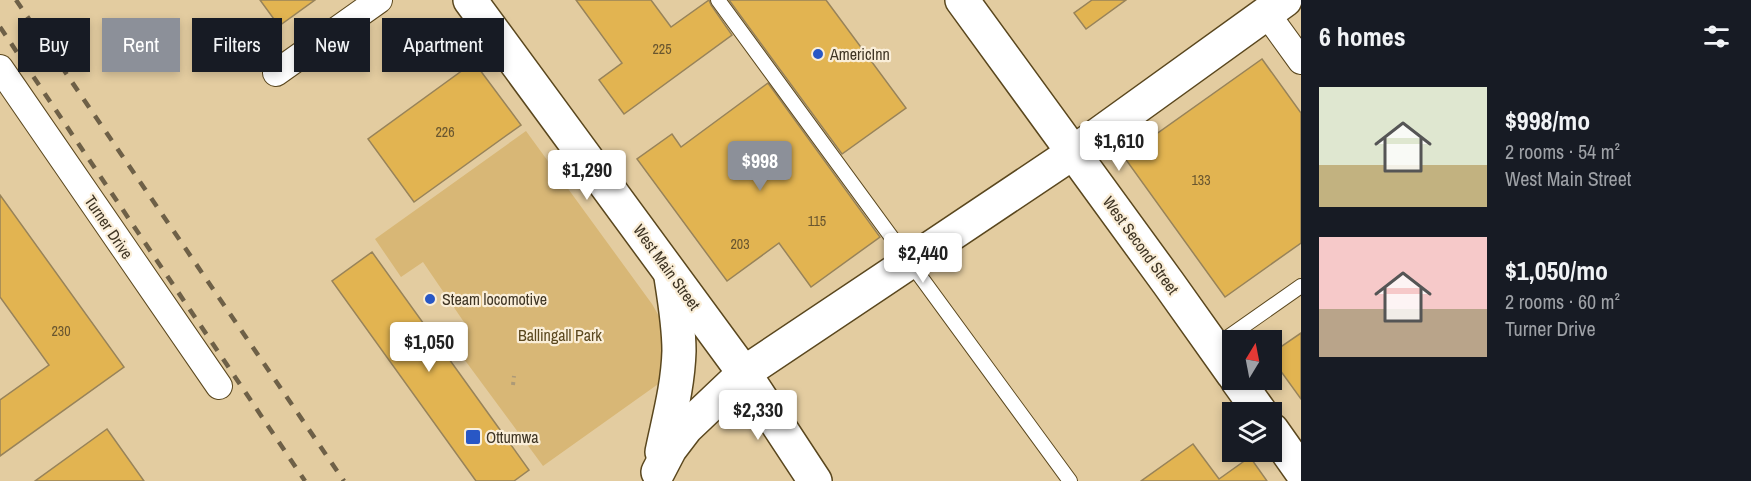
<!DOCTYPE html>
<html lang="en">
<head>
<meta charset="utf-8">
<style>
  :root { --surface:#171b24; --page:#242831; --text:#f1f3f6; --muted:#9ea1a6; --accent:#8c9099 }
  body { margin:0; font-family:"Archivo Narrow",sans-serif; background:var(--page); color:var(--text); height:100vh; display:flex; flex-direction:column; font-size:22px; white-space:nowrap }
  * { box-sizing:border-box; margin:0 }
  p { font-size:20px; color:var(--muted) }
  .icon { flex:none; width:33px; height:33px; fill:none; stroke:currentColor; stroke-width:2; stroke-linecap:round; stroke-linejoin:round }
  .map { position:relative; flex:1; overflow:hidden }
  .side { display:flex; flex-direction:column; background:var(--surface); width:450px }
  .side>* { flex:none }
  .top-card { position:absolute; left:18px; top:18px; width:570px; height:54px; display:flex; gap:12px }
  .needle { width:39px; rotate:10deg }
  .controls { position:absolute; left:1222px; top:330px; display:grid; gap:12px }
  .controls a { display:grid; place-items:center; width:60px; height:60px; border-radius:0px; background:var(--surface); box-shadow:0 3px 9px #0003; font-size:30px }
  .price { position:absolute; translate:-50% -51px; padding:0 14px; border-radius:6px; background:#fff; color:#222; font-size:20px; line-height:39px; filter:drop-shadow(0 2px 3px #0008) }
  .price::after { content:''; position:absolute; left:50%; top:36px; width:18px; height:14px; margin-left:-9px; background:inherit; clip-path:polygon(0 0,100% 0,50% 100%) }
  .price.on { background:var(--accent); color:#fff }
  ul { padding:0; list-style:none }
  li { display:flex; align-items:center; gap:18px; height:150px; padding:0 18px }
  li span { display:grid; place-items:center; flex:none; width:168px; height:120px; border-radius:0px; color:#555 }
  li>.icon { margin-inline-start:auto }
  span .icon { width:72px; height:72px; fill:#fffc; stroke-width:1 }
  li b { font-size:26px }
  h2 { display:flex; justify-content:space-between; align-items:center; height:72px; padding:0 18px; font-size:26px }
  .pill { padding:0 21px; border-radius:0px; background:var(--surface); box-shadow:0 3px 9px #0003; font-size:21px; line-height:54px }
  .pill.on { background:var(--accent); color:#fff }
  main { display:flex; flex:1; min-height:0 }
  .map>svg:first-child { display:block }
</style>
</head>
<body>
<main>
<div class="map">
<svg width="1301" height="481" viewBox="0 0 1301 481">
  <rect width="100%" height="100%" fill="#e3cca0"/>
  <path fill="#d8b776" d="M526,131l126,173 12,21 -3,57 -118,84 -93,-126 18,-12 -45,-66 -22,15 -26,-38z"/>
  <g fill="#e2b451" stroke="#988359" stroke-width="1.5">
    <path d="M260,0h55l-36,26z"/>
    <path d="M576,0h75l20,27 38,-27 2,5 21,30 -108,79 -25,-34 23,-17z"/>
    <path d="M729,0h97l80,108 -64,46z"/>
    <path d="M1092,0h34l-40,29 -12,-16z"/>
    <path d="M1262,59l39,54v130l-76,54 -101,-140z"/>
    <path d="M474,62l47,63 -107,77 -46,-63z"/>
    <path d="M768,83l112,154 -69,50 -32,-44 -52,38 -90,-122 35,-25 9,13z"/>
    <path d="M0,195l124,172 -124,89v-56l49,-35 -49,-68z"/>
    <path d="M372,252l157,218 -15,11h-38l-144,-200z"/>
    <path d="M1301,333v66l-29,-40v-6z"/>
    <path d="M107,429l37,52h-109z"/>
    <path d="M1193,444l26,35 31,-22 17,24h-126z"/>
  </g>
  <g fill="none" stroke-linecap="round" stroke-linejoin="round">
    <g stroke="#5a471e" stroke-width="16">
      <g id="lane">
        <path d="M718,0l352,481"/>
        <path d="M1214,347l87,-61"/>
      </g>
    </g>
    <g stroke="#5a471e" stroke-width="28">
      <g id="street">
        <path d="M1267,14l34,47"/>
        <path d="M0,68l219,318"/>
        <path d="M276,73l103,-73"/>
      </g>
    </g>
    <g stroke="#5a471e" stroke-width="36">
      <g id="secondary">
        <path d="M470,0l274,373 71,108"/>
        <path d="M962,0l207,284 64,90"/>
        <path d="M1237,380l23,32"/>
        <path d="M1272,430l29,41"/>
        <path d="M662,452c7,-34 16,-66 17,-101 0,-25 -4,-49 -8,-74"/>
        <path d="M658,472l12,-23 16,-21 58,-55 330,-221 211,-152"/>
      </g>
    </g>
    <path stroke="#ad9a77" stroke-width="4" stroke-dasharray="3 4.5" stroke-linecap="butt" d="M513,385l1,-9"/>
    <use href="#lane" stroke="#fff" stroke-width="14"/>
    <use href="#street" stroke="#fff" stroke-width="26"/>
    <use href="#secondary" stroke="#fff" stroke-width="33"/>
    <g stroke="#6e6047" stroke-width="4.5" stroke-dasharray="10 10" stroke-linecap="butt">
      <path d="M16,0l328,481"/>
      <path d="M0,27l305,454"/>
    </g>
  </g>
  <g fill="#2857c5" stroke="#faeed8" stroke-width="2">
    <circle cx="818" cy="54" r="6"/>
    <circle cx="430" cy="299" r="6"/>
    <rect x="465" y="429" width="16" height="16" rx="3"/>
  </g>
  <g text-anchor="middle" stroke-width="4.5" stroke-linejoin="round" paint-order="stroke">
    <g font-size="14" fill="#68552f">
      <text x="662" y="54">225</text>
      <text x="445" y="137">226</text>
      <text x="1201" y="185">133</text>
      <text x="817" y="226">115</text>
      <text x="740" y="249">203</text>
      <text x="61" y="336">230</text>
    </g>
    <g font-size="16" fill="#3f3524" stroke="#faeed8" text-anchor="start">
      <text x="830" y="60">AmericInn</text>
      <text x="442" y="305">Steam locomotive</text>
      <text x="486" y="443">Ottumwa</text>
    </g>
    <g font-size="16" fill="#3f3524" stroke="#faeed8">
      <text transform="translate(109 227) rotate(56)" y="6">Turner Drive</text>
      <text transform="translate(1141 245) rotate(54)" y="6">West Second Street</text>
      <text transform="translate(667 267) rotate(54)" y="6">West Main Street</text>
    </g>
    <g font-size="16" fill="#5a471e" stroke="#faeed8">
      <text x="560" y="341">Ballingall Park</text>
    </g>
  </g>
</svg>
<div class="controls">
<a><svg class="needle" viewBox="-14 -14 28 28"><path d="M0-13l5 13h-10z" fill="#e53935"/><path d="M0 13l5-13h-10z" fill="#9ea1a6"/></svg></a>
<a><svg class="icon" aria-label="layers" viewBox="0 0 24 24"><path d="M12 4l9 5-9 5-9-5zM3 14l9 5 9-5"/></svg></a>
</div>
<b class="price" style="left:1119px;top:172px">$1,610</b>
<b class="price on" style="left:760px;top:192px">$998</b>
<b class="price" style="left:587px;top:201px">$1,290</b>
<b class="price" style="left:923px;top:284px">$2,440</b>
<b class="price" style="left:429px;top:373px">$1,050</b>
<b class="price" style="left:758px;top:441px">$2,330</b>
<div class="top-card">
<a class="pill">Buy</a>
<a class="pill on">Rent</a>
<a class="pill">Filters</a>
<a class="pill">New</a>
<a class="pill">Apartment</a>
</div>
</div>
<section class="side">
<h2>6 homes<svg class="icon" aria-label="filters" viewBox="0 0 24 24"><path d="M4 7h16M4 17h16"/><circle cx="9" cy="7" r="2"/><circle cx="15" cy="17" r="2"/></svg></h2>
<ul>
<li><span style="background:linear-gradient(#dfe7d0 65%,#c2b280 0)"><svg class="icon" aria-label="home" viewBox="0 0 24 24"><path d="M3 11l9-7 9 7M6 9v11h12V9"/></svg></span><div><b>$998/mo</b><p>2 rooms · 54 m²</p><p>West Main Street</p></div></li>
<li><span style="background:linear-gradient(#f6c9c9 60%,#b9a48a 0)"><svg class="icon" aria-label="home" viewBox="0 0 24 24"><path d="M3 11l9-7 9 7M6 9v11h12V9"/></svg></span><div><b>$1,050/mo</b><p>2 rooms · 60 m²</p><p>Turner Drive</p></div></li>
</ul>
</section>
</main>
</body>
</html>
